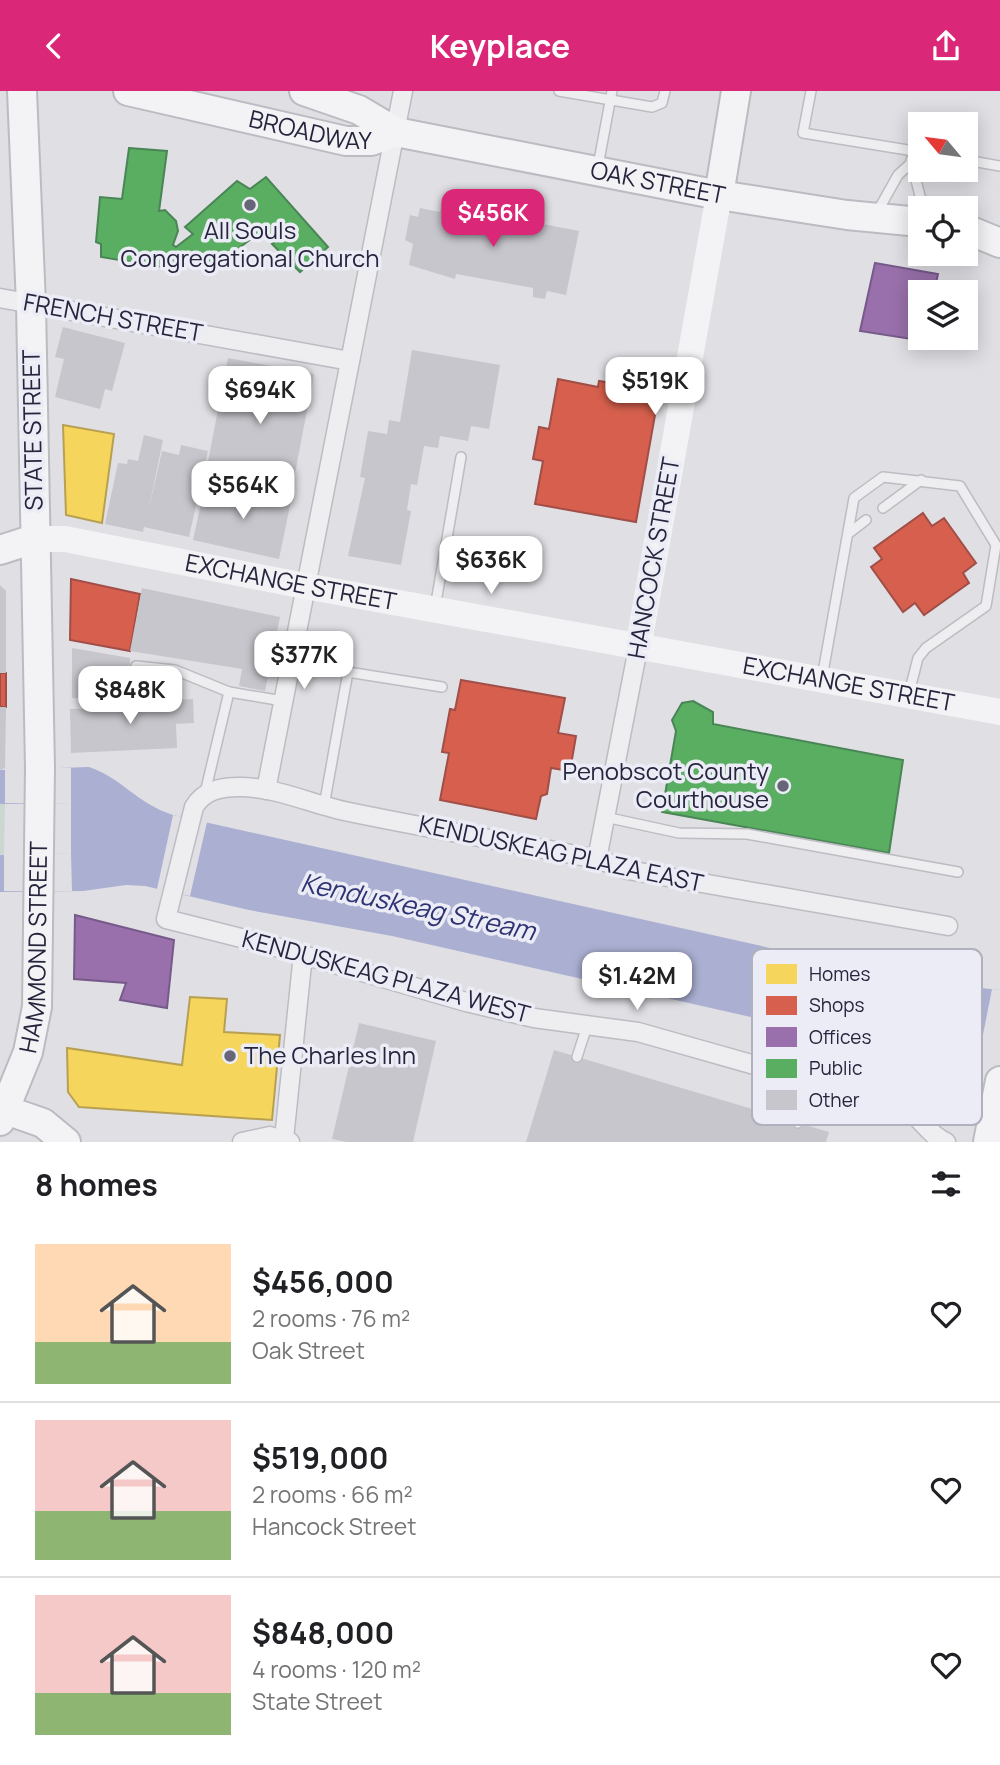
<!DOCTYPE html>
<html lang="en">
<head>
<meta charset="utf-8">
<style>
  :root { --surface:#fff; --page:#f2f2f2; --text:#202124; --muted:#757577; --line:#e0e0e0; --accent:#db2777 }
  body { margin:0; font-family:Manrope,sans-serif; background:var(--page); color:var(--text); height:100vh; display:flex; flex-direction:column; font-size:26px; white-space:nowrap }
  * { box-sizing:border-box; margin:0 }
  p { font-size:23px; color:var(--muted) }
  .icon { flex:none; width:38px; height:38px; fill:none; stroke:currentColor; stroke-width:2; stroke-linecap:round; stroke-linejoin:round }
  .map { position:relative; height:1051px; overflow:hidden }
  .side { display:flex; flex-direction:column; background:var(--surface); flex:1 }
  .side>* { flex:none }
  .needle { width:46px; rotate:299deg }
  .controls { position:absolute; left:908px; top:21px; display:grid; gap:14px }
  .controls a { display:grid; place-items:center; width:70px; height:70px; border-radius:0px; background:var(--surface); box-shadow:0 4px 18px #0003; font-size:35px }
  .price { position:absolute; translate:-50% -60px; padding:0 16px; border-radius:14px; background:#fff; color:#222; font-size:23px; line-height:46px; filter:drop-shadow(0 2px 4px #0008) }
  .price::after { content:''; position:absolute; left:50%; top:42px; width:21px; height:16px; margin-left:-10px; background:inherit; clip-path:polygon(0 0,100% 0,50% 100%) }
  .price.active { background:var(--accent); color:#fff }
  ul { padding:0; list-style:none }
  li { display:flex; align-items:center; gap:21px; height:175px; padding:0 35px }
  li+li { border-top:2px solid var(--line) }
  li span { display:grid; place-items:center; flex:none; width:196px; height:140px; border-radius:0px; color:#555 }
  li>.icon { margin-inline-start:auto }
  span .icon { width:84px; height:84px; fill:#fffc; stroke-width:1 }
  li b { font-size:30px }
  h2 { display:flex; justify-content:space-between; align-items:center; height:84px; padding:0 35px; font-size:30px }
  header { display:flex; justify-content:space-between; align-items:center; height:91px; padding:0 35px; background:var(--accent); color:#fff; font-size:32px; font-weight:700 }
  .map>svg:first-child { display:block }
</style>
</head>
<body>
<header><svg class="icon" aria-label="back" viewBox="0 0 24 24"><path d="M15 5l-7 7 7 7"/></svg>Keyplace<svg class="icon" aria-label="share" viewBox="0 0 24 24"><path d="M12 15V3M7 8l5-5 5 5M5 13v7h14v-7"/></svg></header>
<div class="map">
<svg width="1000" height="1051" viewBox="0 0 1000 1051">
  <rect width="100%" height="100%" fill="#dfdfe4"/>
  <path fill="#ccd7d0" d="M5,712l-1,51 -4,1v-51z"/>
  <path fill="#abafd1" d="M89,676c33,11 47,36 84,48l750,167 77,8v95l-36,-8 -58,-25 -514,-116 -143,-26 -104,-24 -19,-1 -43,6 -83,1v-37l71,-2v-50l-71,1v-34z"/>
  <g fill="#dfdfe4">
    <rect x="5" y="677" width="66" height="35"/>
    <path d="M173,724l34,7 -17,74 -33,-7z"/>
    <path d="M71,762l1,38h-68v-37z"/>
    <path d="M992,898l8,1v95l-26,-5z"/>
  </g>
  <g fill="#f6d55c" stroke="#b8a053" stroke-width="2">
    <path d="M63,334l51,9 -12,89 -36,-8z"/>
    <path d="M190,906l37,2 -3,33 56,3 -8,85 -193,-13 -11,-15 -1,-44 115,17z"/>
  </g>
  <g fill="#d6604d" stroke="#a14e48" stroke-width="2">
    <path d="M558,288l40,8 1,-6 25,4 -1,7 35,6 -22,124 -101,-18 8,-43 -10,-2 6,-32 10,2z"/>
    <path d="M923,422l9,13 12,-8 32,45 -13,10 6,10 -45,32 -9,-12 -12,9 -32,-45 11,-8 -8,-11z"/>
    <path d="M71,488l69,15 -10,57 -60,-11z"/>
    <rect x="0" y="582" width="6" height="34"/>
    <path d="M461,589l104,18 -7,35 18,3 -6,35 -19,-3 -4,26 -6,2 -5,23 -96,-19 9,-47 -7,-1 8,-43 5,1z"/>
  </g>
  <g fill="#9970ab" stroke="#765a8a" stroke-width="2">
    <path d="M875,172l63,11 -4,18h-14v46h5l-1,3 -64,-10z"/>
    <path d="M75,824l99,25 -7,68 -47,-8 6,-17 -52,-4z"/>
  </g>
  <g fill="#5aae61" stroke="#4a8556" stroke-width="2">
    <path d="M129,57l38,3 -8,60 6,-1 11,11 2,10 -5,14 3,2 17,-13 -8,-7 52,-46 13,8 16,-12 62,70 -28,25 -28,-28 5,-3 -12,-13 -52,40 -16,-15 -16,6h-7v10l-73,-12v-13l-5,-2 4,-45 22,2z"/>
    <path d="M693,610l20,11v12l190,36 -14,93 -227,-41 14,-81 -4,-11 10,-17z"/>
  </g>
  <g fill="#c6c6cc">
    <path d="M442,113l30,6 -1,5 55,11 1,-5 52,10 -13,64 -19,-4 -2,8 -12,-2v-9l-77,-14 -1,5 -46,-14 4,-21 -8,-4 5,-25 8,2 2,-9 20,4z"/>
    <path d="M63,236l62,16 -13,48 -7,-2 -5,20 -45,-12 9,-38 -9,-2z"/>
    <path d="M412,259l88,15 -11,64 -18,-3 -3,15 -28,-5 -2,12 -14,-2 -7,39 -6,-1 -4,26 4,1 -10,54 -53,-9 17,-78 -5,-1 8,-46 19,3 2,-14 11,2z"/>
    <path d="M228,267l86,16 -23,120 -86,-17z"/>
    <path d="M144,344l19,5 -15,73 14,-62 17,4 2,-10 27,6 -19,86 -45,-10 -1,5 -38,-8 13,-61 9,1 1,-5 10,2z"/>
    <path d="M205,394l58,13 2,-7 27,5 -13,63 -86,-19z"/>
    <path d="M0,494l6,6v82h-6z"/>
    <path d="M142,497l138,29 -15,74 -26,-5 3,-17 -112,-18z"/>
    <path d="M72,557l58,10 -2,41 -56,-1z"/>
    <path d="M193,608l1,24 -18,1 1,24 -106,5 -1,-44 55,-1v-6z"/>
    <path d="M0,616h6l-1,61 -5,2z"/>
    <path d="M359,932l77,18 -23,101h-66l-15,-3z"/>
    <path d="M554,959l275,82 -3,10h-300z"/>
  </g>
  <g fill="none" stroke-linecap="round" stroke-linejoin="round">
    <g stroke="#bcbcc2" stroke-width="12">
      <g id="lane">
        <path d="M559,0l93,16 10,-4 3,-12"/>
        <path d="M811,0l-8,42 117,19"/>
        <path d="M911,69l12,48"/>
        <path d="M966,69l34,6"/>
        <path d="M598,75l14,-75"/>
        <path d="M876,123l22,-39 12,-11"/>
        <path d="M883,417l38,-28"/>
        <path d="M849,442l17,-13"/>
        <path d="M435,517l26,-151"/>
        <path d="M136,575l39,4 54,22"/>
        <path d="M822,587l32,-180 29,-21 77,9 36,59 -10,61 -60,42 -8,10 -9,35"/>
        <path d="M205,702l24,-101 54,9"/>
        <path d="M324,715l24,-134 94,15"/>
        <path d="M605,726l74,16 68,1 211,38"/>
        <path d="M577,966l11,-34"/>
        <path d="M798,1032l15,-41"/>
      </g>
    </g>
    <g stroke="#bcbcc2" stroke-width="21">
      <g id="street">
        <path d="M0,207l350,63"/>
        <path d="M266,699l137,-699"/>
        <path d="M597,768l41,-211"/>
        <path d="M284,1048l19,-185"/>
        <path d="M242,1051l28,-6 20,6"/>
        <path d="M946,1051c-20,-8 -26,-29 -47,-36l-261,-74 -104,-14 -68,-16 -197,-57 -103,-26 28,-112c10,-17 27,-20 46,-20 37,0 73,18 109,25 82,17 165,31 248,47l31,11 320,56"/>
      </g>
    </g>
    <g stroke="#bbbbc2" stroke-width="32">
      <g id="primary">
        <path id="s2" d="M128,0l218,50h25l25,-9"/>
        <path id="s3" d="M304,0l55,19 37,22 323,63 128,20 73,7"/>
        <path d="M719,104l17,-104"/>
        <path d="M966,138l34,14"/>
        <path d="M0,459l34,-11"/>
        <path d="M0,1017l43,15 23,19"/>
        <path id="s4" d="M0,1030l28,-69 9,-45 3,-239 -9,-464 -9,-213"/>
        <path d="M988,1051l12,-61"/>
      </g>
    </g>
    <use href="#lane" stroke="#eeeef1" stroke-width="9"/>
    <use href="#street" stroke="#eeeef1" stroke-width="18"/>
    <g stroke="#f3f3f5" stroke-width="26">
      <path id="s1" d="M34,448h31l240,47 695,126"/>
      <path d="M638,557l81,-453"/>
    </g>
    <use href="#primary" stroke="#f3f3f5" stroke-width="28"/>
  </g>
  <g fill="#676678" stroke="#ebecf5" stroke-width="2.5">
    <circle cx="250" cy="114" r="7"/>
    <circle cx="783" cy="695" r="7"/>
    <circle cx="230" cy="965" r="7"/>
  </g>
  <g text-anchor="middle" stroke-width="7" stroke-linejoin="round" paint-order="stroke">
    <g font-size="24" fill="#26253e" stroke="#ebecf5">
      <text dy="8" stroke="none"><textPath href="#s2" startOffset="187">BROADWAY</textPath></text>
      <text dy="8" stroke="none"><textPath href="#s3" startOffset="368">OAK STREET</textPath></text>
      <text transform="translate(113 227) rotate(10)" y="8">FRENCH STREET</text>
      <text transform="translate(33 339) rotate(-91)" y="8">STATE STREET</text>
      <text transform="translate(654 467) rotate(-80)" y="8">HANCOCK STREET</text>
      <text dy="8" stroke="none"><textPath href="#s1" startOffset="261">EXCHANGE STREET</textPath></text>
      <text dy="8" stroke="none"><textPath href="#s1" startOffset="828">EXCHANGE STREET</textPath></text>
      <text transform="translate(561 763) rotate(12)" y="8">KENDUSKEAG PLAZA EAST</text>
      <text dy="8" stroke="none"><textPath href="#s4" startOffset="180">HAMMOND STREET</textPath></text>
      <text transform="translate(386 886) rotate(15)" y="8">KENDUSKEAG PLAZA WEST</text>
    </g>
    <g font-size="24" fill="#26253e" stroke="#ebecf5">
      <text x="250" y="148">All Souls<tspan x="250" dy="28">Congregational Church</tspan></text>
      <text x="769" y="689" text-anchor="end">Penobscot County<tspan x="769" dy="28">Courthouse</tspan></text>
      <text x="244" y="973" text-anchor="start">The Charles Inn</text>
    </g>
    <g font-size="26" font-style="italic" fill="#2e3373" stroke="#ebecf5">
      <text transform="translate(418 816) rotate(12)" y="9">Kenduskeag Stream</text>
    </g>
  </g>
  <rect x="752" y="858" width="230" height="176" rx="10" fill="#ebecf5" stroke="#b0b0be" stroke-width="2"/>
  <rect x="766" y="873" width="31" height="20" fill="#f6d55c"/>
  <rect x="766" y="905" width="31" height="19" fill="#d6604d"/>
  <rect x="766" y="936" width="31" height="20" fill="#9970ab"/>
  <rect x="766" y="968" width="31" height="19" fill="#5aae61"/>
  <rect x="766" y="999" width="31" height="20" fill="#c6c6cc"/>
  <g font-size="19" fill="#26253e">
    <text x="809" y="890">Homes</text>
    <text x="809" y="921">Shops</text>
    <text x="809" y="953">Offices</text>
    <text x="809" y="984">Public</text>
    <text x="809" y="1016">Other</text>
  </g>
</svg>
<div class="controls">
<a><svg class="needle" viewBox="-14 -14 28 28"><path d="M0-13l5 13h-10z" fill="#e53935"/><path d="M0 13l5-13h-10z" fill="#757577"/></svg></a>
<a><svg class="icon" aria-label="locate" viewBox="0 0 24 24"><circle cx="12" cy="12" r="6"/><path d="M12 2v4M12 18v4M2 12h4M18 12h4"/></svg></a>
<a><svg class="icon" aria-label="layers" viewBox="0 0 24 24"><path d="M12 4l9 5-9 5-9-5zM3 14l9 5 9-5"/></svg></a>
</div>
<b class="price active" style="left:493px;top:158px">$456K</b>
<b class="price" style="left:655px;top:326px">$519K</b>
<b class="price" style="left:260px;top:335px">$694K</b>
<b class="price" style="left:243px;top:430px">$564K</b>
<b class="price" style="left:491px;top:505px">$636K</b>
<b class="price" style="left:304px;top:600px">$377K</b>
<b class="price" style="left:130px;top:635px">$848K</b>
<b class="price" style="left:637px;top:921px">$1.42M</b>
</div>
<section class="side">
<h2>8 homes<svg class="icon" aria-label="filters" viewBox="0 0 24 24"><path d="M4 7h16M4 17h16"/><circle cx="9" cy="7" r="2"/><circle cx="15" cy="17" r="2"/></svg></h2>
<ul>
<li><span style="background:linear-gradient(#ffd9b3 70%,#8fb573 0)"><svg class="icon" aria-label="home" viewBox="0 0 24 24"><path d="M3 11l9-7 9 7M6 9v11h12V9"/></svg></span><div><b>$456,000</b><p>2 rooms · 76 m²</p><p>Oak Street</p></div><svg class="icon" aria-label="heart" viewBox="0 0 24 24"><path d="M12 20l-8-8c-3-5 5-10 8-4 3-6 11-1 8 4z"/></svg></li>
<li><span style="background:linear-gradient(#f6c9c9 65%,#8fb573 0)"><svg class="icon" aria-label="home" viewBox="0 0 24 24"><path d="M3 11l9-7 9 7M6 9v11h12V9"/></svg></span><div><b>$519,000</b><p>2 rooms · 66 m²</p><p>Hancock Street</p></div><svg class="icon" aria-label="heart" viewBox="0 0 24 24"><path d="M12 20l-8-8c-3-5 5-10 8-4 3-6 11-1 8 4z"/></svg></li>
<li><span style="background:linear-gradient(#f6c9c9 70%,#8fb573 0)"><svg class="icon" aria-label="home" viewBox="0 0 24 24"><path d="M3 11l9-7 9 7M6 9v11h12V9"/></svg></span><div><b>$848,000</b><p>4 rooms · 120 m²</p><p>State Street</p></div><svg class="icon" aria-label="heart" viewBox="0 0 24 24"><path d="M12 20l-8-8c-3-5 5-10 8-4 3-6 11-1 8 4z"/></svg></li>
</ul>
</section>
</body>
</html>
